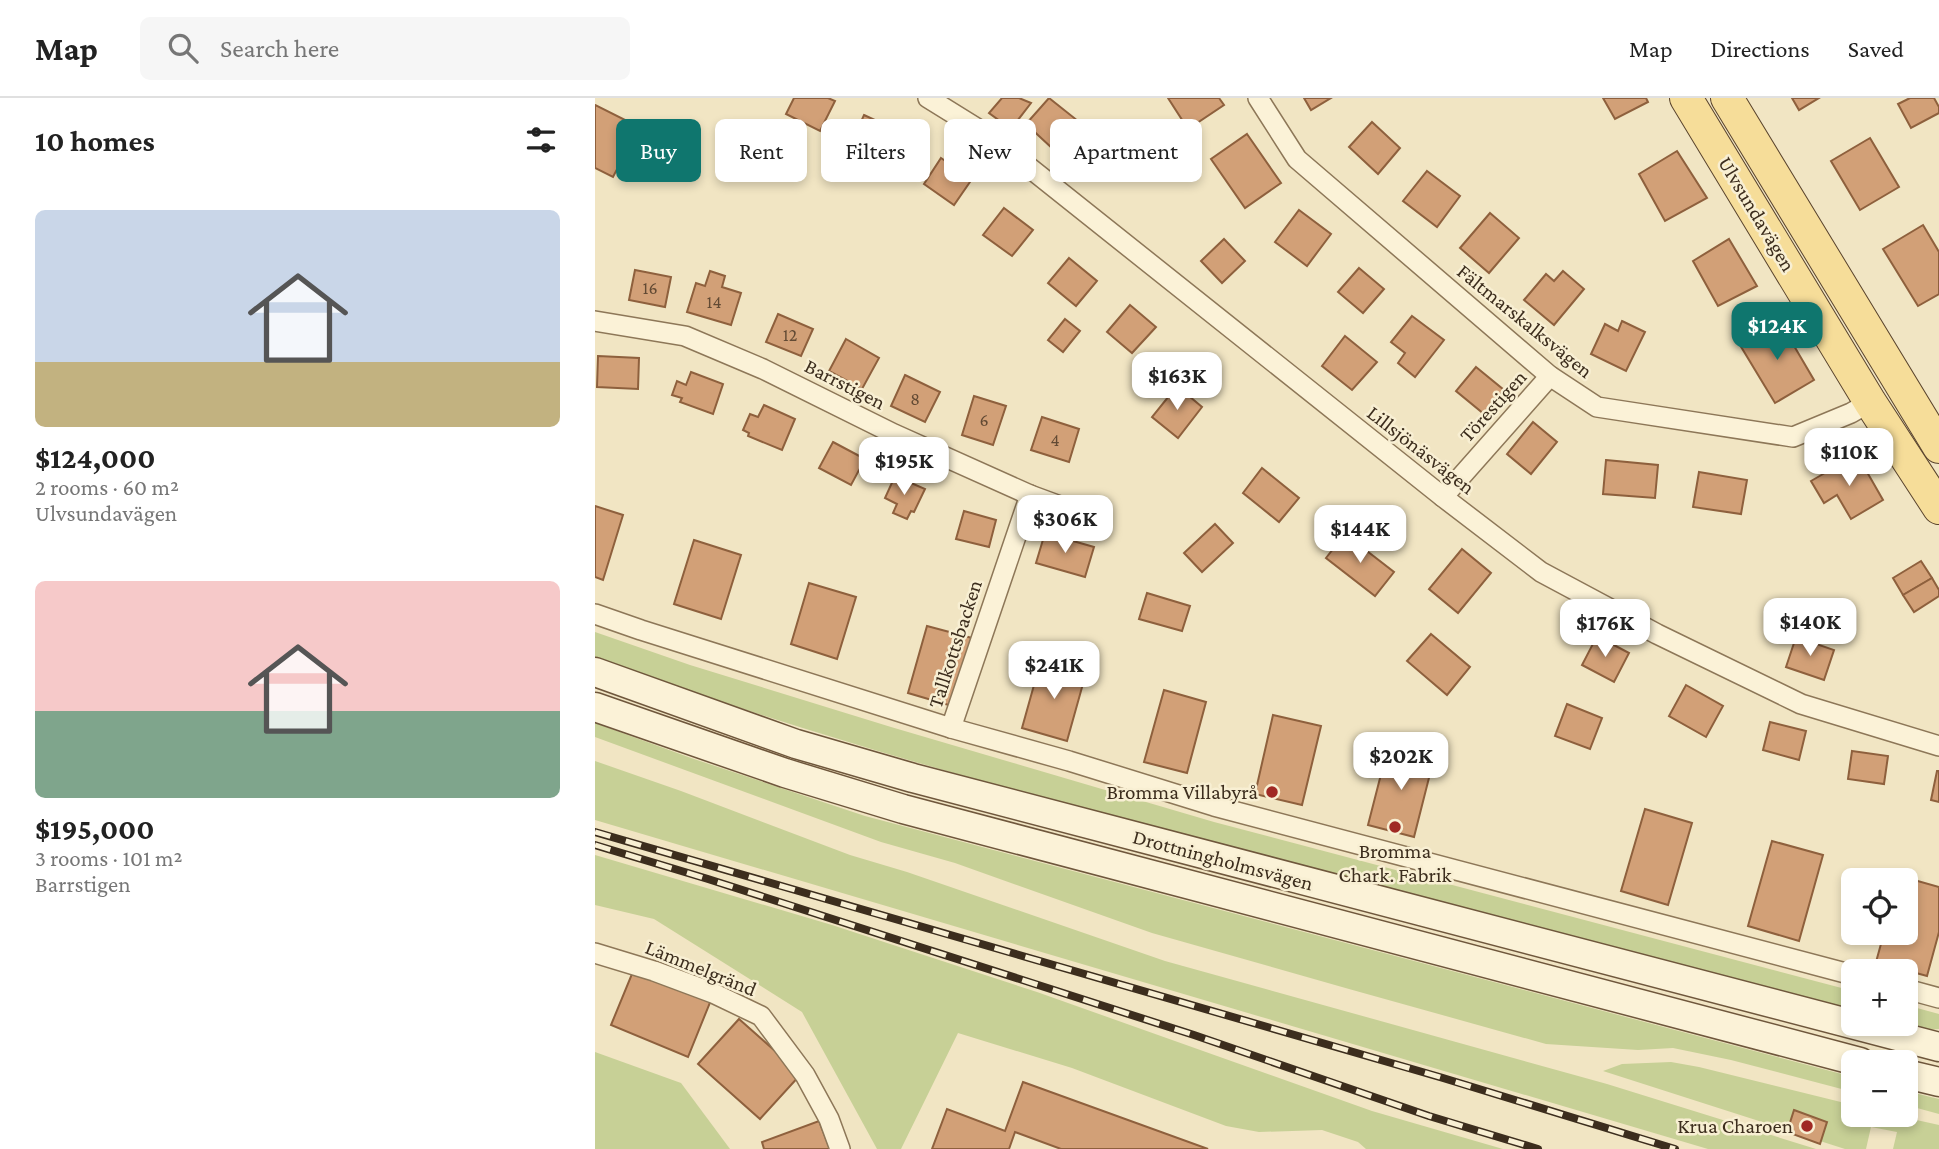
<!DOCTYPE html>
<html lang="en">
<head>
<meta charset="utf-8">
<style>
  :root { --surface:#fff; --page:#f6f6f6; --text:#222; --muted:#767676; --line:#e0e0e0; --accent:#0f766e }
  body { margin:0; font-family:"Crimson Pro",serif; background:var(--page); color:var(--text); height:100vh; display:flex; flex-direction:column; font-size:26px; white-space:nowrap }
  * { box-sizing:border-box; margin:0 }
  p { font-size:23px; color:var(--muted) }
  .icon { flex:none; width:38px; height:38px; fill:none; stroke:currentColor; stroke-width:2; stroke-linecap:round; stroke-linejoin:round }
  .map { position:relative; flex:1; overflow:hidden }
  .side { display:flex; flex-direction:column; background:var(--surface); width:595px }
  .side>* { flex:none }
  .banner { position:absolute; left:21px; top:21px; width:665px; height:63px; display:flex; gap:14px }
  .buttons { position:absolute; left:1246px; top:770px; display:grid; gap:14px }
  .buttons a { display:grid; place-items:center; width:77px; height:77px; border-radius:10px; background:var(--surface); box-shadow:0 4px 10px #0003; font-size:35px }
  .price { position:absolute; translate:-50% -60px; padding:0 16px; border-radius:14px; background:#fff; color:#222; font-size:23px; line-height:46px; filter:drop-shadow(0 2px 4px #0008) }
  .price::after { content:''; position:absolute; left:50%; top:42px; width:21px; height:16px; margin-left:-10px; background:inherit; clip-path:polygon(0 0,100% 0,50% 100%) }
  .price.current { background:var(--accent); color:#fff }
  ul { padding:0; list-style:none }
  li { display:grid; align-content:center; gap:14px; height:371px; padding:0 35px }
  li span { display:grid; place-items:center; height:217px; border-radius:10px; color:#555 }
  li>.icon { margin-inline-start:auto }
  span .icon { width:126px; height:126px; fill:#fffc; stroke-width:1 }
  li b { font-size:30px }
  h2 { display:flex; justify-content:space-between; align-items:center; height:84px; padding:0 35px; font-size:30px }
  .pill { padding:0 24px; border-radius:10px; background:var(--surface); box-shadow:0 4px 10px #0003; font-size:24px; line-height:63px }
  .pill.current { background:var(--accent); color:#fff }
  header { display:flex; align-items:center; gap:42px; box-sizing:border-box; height:98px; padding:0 35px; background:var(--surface); border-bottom:2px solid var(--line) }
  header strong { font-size:33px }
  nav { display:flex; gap:38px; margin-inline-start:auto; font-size:24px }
  .search { width:490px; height:63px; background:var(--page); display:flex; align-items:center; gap:18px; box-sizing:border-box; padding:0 24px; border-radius:10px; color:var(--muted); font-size:26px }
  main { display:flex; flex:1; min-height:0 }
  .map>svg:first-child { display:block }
</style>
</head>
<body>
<header>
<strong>Map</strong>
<div class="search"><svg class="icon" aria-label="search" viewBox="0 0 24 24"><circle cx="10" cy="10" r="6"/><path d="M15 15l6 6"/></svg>Search here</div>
<nav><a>Map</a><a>Directions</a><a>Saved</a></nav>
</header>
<main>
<section class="side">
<h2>10 homes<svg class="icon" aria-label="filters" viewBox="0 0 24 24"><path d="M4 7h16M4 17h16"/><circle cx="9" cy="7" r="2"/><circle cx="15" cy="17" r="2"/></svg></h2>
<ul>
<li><span style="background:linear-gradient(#c9d6e8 70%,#c2b280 0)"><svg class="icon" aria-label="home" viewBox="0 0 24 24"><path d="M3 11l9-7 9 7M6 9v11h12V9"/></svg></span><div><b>$124,000</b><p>2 rooms · 60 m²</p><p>Ulvsundavägen</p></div></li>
<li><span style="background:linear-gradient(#f6c9c9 60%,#7fa58c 0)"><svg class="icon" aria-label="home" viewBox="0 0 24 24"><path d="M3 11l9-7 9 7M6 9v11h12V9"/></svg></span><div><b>$195,000</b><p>3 rooms · 101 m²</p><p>Barrstigen</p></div></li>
</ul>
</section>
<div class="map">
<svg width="1344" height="1051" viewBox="0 0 1344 1051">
  <rect width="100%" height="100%" fill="#f1e5c3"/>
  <g fill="#c7d096">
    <path d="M0,534l95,33 201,62 323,95 639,169v19c-203,-53 -407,-106 -610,-159 -218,-57 -437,-115 -648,-194z"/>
    <path d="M0,625l96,35 174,58 988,261v15l-122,-32 -58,-12 -35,2 -92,-6 -197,-55 -197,-56 -197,-70 -74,-21 -286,-105z"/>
    <path d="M0,663l86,30 169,64 57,17 258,89 442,123 209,65h-108l-1113,-329z"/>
    <path d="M0,757l237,70 205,67 335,119 131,38h-137l-8,-7 -36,-12 -63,2 -33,-6 -154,-58 -114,-35 -57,116h-24l-75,-137 -148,-93 -59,-14z"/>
    <path d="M1311,907l33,9v15l-12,1 -23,-6h2z"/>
    <path d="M0,954l86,31 49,66h-135z"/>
    <path d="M1076,964l28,5 154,38v10h41l45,10v24h-46l4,-17 -26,-5 -5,22h-21l-25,-8 7,-19 -32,-12 -8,20 -184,-59 19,-7z"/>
    <path d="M1311,993l33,8v15l-33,-9z"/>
  </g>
  <g fill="#d2a077" stroke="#8e603d" stroke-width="2">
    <path d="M199,0h34l7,3 -15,30 -34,-17z"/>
    <path d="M407,0h17l12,5 -20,26 -22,-16z"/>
    <path d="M454,0l29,23 -25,28 -27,-25z"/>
    <path d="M573,0h51l5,7 -36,24z"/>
    <path d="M709,0h27l-20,12z"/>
    <path d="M1008,0h43l2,4 -33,17z"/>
    <path d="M1197,0h27l-20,12z"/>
    <path d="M1315,0h24l5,9v6l-28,15 -13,-24z"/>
    <path d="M0,7l44,22 -26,50 -18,-9z"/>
    <path d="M269,17l39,18 -14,31 -39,-18z"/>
    <path d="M777,24l28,26 -22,26 -29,-27z"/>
    <path d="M652,36l34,49 -36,25 -34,-49z"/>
    <path d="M1275,40l29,49 -39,23 -29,-49z"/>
    <path d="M1082,53l30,47 -42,23 -26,-47z"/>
    <path d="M346,60l31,21 -18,26 -30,-21z"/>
    <path d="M832,73l33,25 -23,31 -34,-26z"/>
    <path d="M409,110l29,22 -21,26 -29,-21z"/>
    <path d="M704,112l32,24 -24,32 -32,-24z"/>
    <path d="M895,115l29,25 -30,35 -29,-25z"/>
    <path d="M1328,127l16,27v42l-21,12 -35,-57z"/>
    <path d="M629,141l21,22 -23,22 -21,-22z"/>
    <path d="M1134,141l28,47 -39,20 -25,-45z"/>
    <path d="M474,160l28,23 -21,25 -28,-23z"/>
    <path d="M764,170l25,21 -21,24 -25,-21z"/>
    <path d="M40,172l36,7 -6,30 -36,-7z"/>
    <path d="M115,173l15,5 -3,11 19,6 -10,32 -44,-13 9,-29 9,3z"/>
    <path d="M968,173l21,18 -30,36 -30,-25 22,-26 8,7z"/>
    <path d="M535,207l26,22 -24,26 -25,-21z"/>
    <path d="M183,216l35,15 -12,27 -35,-14z"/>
    <path d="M817,218l32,24 -29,37 -17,-14 7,-10 -14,-11z"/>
    <path d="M470,221l15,12 -17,21 -15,-12z"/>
    <path d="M1027,223l23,11 -19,39 -35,-17 14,-30 13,7z"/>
    <path d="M1185,224l34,58 -39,23 -35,-58z"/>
    <path d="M750,238l32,26 -25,28 -30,-24z"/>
    <path d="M251,241l33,19 -17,31 -33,-18z"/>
    <path d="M3,258l41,2 -1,31 -41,-2z"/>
    <path d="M881,269l28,23 -20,24 -28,-23z"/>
    <path d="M96,274l32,12 -10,30 -33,-12 2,-4 -10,-3 5,-14 9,4z"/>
    <path d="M310,277l35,17 -15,30 -34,-16z"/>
    <path d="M582,288l25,21 -24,31 -26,-21z"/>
    <path d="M379,298l32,10 -13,39 -31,-10z"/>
    <path d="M169,307l31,14 -13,31 -34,-14 1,-3 -6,-3 7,-16 8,3z"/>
    <path d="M447,319l37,12 -10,33 -38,-12z"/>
    <path d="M938,324l24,20 -26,32 -24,-20z"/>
    <path d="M238,344l32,17 -14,26 -32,-17z"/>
    <path d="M1254,361l6,10 8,-4 20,35 -32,19 -14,-24 -13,8 -13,-22z"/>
    <path d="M1011,362l52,5 -3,33 -52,-4z"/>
    <path d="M667,370l37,30 -20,24 -36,-29z"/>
    <path d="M1104,374l48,8 -6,34 -48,-7z"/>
    <path d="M300,378l30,13 -11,23 -3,-1 -4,8 -14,-6 4,-9 -12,-6z"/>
    <path d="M0,408l28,9 -20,65 -8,-3z"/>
    <path d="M369,413l32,9 -7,27 -33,-8z"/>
    <path d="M620,426l18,19 -31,29 -18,-19z"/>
    <path d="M450,435l49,14 -9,30 -49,-14z"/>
    <path d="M750,436l49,38 -19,24 -49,-38z"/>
    <path d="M99,442l47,15 -20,64 -47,-15z"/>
    <path d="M867,451l29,24 -33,40 -29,-24z"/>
    <path d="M1326,463l11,17 -29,17 -10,-17z"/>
    <path d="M1337,480l7,12v6l-25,16 -11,-17z"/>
    <path d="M214,485l47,14 -19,62 -46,-15z"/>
    <path d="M552,495l43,13 -8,25 -43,-12z"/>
    <path d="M332,528l45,12 -20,68 -44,-13z"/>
    <path d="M836,536l39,33 -23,28 -40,-34z"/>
    <path d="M1002,538l32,17 -15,29 -32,-17z"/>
    <path d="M1201,539l38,13 -10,30 -38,-13z"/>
    <path d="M446,562l45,13 -19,68 -45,-13z"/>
    <path d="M1091,587l37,21 -17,31 -37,-21z"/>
    <path d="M569,592l42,12 -19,71 -43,-11z"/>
    <path d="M972,606l35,14 -12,31 -35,-13z"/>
    <path d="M678,617l48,11 -19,79 -47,-11z"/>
    <path d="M1175,624l36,9 -7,29 -36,-10z"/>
    <path d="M793,649l46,11 -20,79 -46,-12z"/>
    <path d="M1257,653l36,5 -4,28 -36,-5z"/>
    <path d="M1342,673h2v31l-8,-2z"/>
    <path d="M1050,711l47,14 -24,82 -47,-14z"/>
    <path d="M1177,743l51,14 -24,86 -51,-15z"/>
    <path d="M1305,778l39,11v45l-12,44 -51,-14 8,-29h22v-53h-7z"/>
    <path d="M39,871l77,31 -23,57 -77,-32z"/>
    <path d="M144,921l62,55 -41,45 -62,-55z"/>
    <path d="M428,984l185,67h-147l-46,-17 -6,17h-77l15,-40 58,22z"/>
    <path d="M1199,1012l33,12 -7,22 -33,-12z"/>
    <path d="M224,1023l11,28h-66l-2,-7z"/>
  </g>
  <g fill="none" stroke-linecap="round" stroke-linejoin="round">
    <g stroke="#8d7758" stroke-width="22">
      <g id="minor">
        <path d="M333,0l63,39 452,360 98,75 116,62 144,70 138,42"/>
        <path d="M663,0l39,61 253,217 47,31 196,30 58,-24 19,-11"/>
        <path d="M0,223l90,15 78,33 131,65 136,61 38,14"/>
        <path d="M848,399l107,-121"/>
        <path d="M0,516l46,16 310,98 118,33 145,45 639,169"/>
        <path d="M356,630l79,-233"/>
        <path d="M0,855l59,18 59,22 48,23 44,59 24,44 11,30"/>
        <path d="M1311,891l33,9"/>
      </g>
    </g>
    <g stroke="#6f573c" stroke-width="31">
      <g id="secondary">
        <path d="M0,574l201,72 117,34 1026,269"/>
        <path d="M0,609l190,66 118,36 957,253"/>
        <path d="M1311,976l33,8"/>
      </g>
    </g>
    <g stroke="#5a442d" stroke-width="34">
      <g id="primary">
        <path d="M1091,0l184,304 69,106"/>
        <path d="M1132,0l212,349"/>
      </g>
    </g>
    <use href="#minor" stroke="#fbf2d7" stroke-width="19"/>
    <use href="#secondary" stroke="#fbf2d7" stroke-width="28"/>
    <use href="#primary" stroke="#f6dd99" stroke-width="32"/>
    <g stroke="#3c2d1d" stroke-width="8">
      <g id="rail">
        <path d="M0,734l848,246 232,71"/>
        <path d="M0,747l113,34 486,156 235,81 109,33"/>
      </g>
    </g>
    <use href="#rail" stroke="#f8efd3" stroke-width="5" stroke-dasharray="16" stroke-linecap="butt"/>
  </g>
  <g fill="#a02924" stroke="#f8efd3" stroke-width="2.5">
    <circle cx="677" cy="694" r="7"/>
    <circle cx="800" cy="729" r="7"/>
    <circle cx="1212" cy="1028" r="7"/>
  </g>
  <g text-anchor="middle" stroke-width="5" stroke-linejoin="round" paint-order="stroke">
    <g font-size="18" fill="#624a34">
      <text x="55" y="196">16</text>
      <text x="119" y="210">14</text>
      <text x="195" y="243">12</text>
      <text x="320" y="307">8</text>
      <text x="389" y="328">6</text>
      <text x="460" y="348">4</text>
    </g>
    <g font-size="21" fill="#3c2d1d" stroke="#f8efd3">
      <text transform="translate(1162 116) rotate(59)" y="7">Ulvsundavägen</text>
      <text transform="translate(930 223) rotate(39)" y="7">Fältmarskalksvägen</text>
      <text transform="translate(250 286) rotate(27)" y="7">Barrstigen</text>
      <text transform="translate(898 308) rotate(-48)" y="7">Törestigen</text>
      <text transform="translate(826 352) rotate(38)" y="7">Lillsjönäsvägen</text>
      <text transform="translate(360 546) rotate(-72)" y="7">Tallkottsbacken</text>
      <text transform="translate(628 762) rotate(15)" y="7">Drottningholmsvägen</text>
      <text transform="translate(106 870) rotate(22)" y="7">Lämmelgränd</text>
    </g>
    <g font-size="21" fill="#3c2d1d" stroke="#f8efd3" text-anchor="end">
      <text x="663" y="701">Bromma Villabyrå</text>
      <text x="800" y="760" text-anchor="middle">Bromma<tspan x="800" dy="24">Chark. Fabrik</tspan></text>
      <text x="1198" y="1035">Krua Charoen</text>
    </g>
  </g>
</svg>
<div class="buttons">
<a><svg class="icon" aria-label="locate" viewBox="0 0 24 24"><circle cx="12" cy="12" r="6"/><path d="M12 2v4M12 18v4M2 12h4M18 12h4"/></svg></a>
<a>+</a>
<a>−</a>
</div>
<b class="price current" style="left:1182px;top:264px">$124K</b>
<b class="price" style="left:582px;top:314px">$163K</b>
<b class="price" style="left:1254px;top:390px">$110K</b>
<b class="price" style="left:309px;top:399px">$195K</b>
<b class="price" style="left:470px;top:457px">$306K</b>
<b class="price" style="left:765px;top:467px">$144K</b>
<b class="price" style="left:1215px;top:560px">$140K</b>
<b class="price" style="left:1010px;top:561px">$176K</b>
<b class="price" style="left:459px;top:603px">$241K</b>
<b class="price" style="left:806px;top:694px">$202K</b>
<div class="banner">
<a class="pill current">Buy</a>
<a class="pill">Rent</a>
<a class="pill">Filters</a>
<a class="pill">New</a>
<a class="pill">Apartment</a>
</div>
</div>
</main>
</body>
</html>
